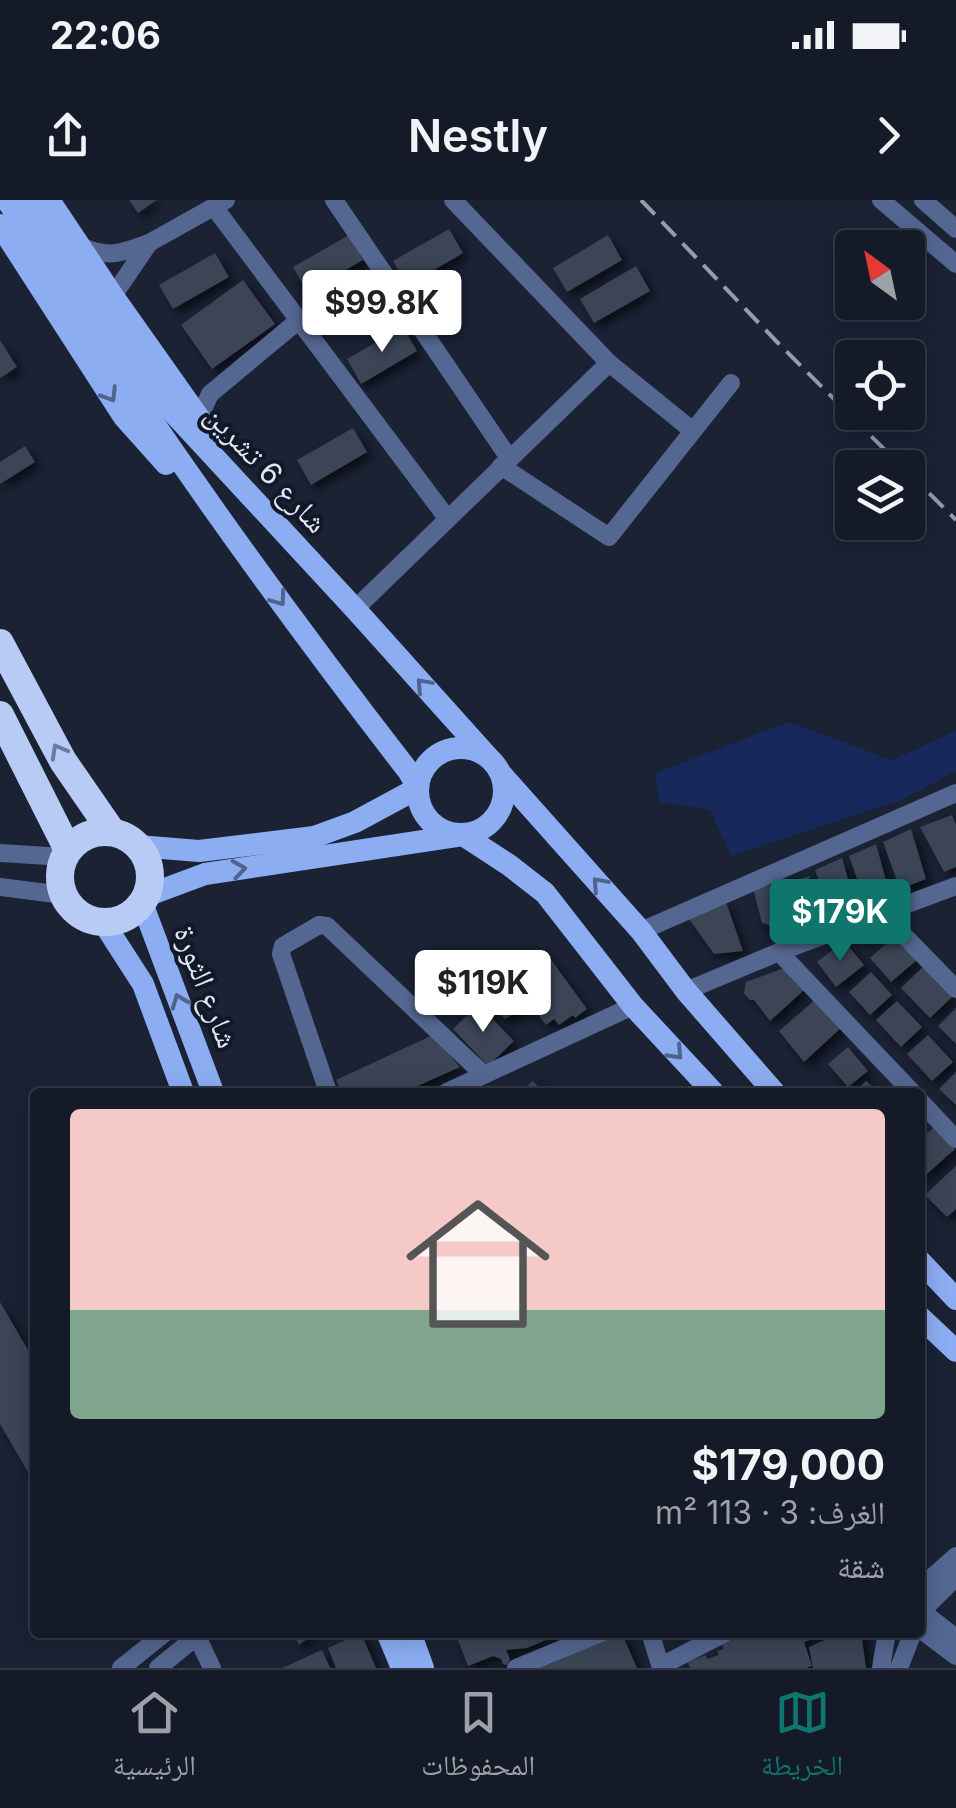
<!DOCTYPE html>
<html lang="ar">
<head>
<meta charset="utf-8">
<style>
  :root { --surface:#141a27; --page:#1d232f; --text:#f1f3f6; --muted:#9da1a7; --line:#333844; --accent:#0f766e }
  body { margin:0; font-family:Inter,"Noto Naskh Arabic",sans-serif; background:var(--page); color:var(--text); direction:rtl; height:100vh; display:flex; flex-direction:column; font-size:38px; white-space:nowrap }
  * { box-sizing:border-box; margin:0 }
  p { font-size:32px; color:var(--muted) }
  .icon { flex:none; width:55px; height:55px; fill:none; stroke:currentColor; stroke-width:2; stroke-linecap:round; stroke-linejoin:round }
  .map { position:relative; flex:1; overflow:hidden; direction:ltr }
  .details { position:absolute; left:30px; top:888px; width:895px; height:550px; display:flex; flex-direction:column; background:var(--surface); border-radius:10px; box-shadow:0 5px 25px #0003,0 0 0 2px var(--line); direction:rtl }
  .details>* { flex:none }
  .needle { width:65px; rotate:327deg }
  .controls { position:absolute; left:835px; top:30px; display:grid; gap:20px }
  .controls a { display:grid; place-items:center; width:90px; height:90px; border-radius:10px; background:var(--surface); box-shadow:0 5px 25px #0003,0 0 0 2px var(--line); font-size:50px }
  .price { position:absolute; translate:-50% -85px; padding:0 22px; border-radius:10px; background:#fff; color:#222; font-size:32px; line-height:65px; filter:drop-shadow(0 2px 5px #0008) }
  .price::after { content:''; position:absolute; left:50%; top:60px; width:30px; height:22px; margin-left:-15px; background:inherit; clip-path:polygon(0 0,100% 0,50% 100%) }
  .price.selected { background:var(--accent); color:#fff }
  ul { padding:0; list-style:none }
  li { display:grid; align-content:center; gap:20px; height:530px; padding:0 40px }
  li span { display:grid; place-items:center; height:310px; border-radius:10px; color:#555 }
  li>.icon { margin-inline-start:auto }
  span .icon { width:180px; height:180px; fill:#fffc; stroke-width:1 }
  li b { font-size:42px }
  .status { display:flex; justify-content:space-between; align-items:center; height:70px; padding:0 50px; background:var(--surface); direction:ltr }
  .status svg { height:28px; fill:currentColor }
  header { display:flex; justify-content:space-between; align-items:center; height:130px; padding:0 40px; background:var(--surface); font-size:45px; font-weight:600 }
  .tab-bar { display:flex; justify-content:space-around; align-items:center; height:140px; border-top:2px solid var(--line); background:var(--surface); font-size:28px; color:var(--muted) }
  .tab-bar a { display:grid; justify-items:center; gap:5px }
  .tab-bar .selected { color:var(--accent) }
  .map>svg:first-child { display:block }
</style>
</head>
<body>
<div class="status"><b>22:06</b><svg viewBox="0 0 49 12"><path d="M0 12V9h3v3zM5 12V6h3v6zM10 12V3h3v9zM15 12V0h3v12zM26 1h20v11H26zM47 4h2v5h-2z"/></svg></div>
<header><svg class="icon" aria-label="forward" viewBox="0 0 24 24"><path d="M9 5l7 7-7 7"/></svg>Nestly<svg class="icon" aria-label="share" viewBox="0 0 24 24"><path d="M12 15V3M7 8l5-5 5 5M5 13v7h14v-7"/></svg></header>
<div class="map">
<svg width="956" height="1468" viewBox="0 0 956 1468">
  <defs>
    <filter id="shadow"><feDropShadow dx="5.5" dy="5.5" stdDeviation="5" flood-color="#0009"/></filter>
  </defs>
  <rect width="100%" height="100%" fill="#1a2234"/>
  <path fill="#16295a" d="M789,522l103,38 64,-29v40l-57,30 -168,55 -21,-46 -51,-8 -4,-29z"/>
  <g fill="#3b4457" filter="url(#shadow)">
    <path d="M129,0h28l-19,13z"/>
    <path d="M449,29l14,24 -56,33 -14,-25z"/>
    <path d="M349,35l14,25 -56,32 -14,-25z"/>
    <path d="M608,35l14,25 -55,32 -14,-24z"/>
    <path d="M215,53l14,24 -56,32 -14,-24z"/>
    <path d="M636,66l14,25 -56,32 -14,-24z"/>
    <path d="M243,80l32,44 -63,45 -31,-44z"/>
    <path d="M403,127l14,24 -56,33 -14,-25z"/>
    <path d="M0,140l17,27 -17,11z"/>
    <path d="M353,228l14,24 -56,33 -14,-25z"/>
    <path d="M25,246l10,16 -35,22v-22z"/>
    <path d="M952,615l4,10v42l-12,5 -24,-45z"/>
    <path d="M911,629l15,50 -26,10 -17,-47z"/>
    <path d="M876,644l14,51 -24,9 -17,-48z"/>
    <path d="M842,658l14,49 -25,8 -16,-45z"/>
    <path d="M809,676l13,45 -28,9 -19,-42z"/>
    <path d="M766,681l4,6 9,30 -7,9 -10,-3 -9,-35z"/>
    <path d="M726,702l17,49 -29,3 -27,-38z"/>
    <path d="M896,735l21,25 -26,22 -21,-24z"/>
    <path d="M844,741l20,24 -28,22 -19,-25z"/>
    <path d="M549,757l38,52 -12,9 -2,-3 -14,10 -5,-6 -8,6 -29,-39 11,19 -23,14 -20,-20 29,-16z"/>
    <path d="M924,766l28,31 -22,21 -29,-30z"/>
    <path d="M787,767l18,22 -35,32 -16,-21h-4l-6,-7 2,-11z"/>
    <path d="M871,772l21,23 -22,20 -21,-23z"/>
    <path d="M816,799l27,27 -39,36 -25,-31z"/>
    <path d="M897,801l25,26 -21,20 -25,-27z"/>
    <path d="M478,804l36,37 -26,25 -35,-37z"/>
    <path d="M956,808v36l-18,-18z"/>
    <path d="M433,835l27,32 -56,25h-62l-6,-12z"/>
    <path d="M928,835l25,27 -21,19 -25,-27z"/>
    <path d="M848,847l20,24 -20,16 -20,-23z"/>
    <path d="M956,872v33l-17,-16z"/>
    <path d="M533,881l10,11h-23z"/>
    <path d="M866,881l12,11h-24z"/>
    <path d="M934,927l21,22 -35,31v-40z"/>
    <path d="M956,966v43l-9,8 -22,-22z"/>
    <path d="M0,1102l35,60v122l-35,-60z"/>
    <path d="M292,1432h24l-17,13z"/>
    <path d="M455,1432h101l-1,4 -28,12 -21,2 4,9 -3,6 -4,-1 -2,-5 -8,-3 -25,10z"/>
    <path d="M621,1432l16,36h-102l14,-6 1,2z"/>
    <path d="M754,1432l76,1 -26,9 8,24 -6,2h-116l-2,-6 18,-7 1,4 12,-4 -2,-4 7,-2 -2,-5z"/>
    <path d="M843,1432h18l5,36h-53l-4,-21z"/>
    <path d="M361,1433l15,35h-40l-8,-20z"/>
    <path d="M322,1450l8,18h-48z"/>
  </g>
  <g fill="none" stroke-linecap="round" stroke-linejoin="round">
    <g stroke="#546791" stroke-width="18">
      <path d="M334,0l175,258"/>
      <path d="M881,0l75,64"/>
      <path d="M923,0l33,29"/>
      <path d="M214,7l233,311"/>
      <path d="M149,43l77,-43"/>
      <path d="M80,46c29,13 41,7 69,-3l-36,53"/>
      <path d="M199,218l11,-24 89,-74"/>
      <path d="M693,231l38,-48"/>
      <path d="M501,266l108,71 84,-106 -84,-68"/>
      <path d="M355,409l254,-246 -156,-163"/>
      <path d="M0,653l64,4"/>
      <path d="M0,687l63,8"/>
      <path d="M883,714l73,75"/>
      <path d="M641,731l315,-138"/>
      <path d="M779,752l133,140"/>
      <path d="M686,791l93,-39 177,-66"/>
      <path d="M328,892l-47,-138 2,-8 36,-21 8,1 157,149"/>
      <path d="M447,892l186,-86"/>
      <path d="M920,901l36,38"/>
      <path d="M920,1388l36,-32"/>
      <path d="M924,1409l32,-32"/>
      <path d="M924,1413l32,25"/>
      <path d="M920,1429l36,27"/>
      <path d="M195,1432l17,36"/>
      <path d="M650,1432l11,36"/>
      <path d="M661,1466l66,-34"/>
      <path d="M121,1468l45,-36"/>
      <path d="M158,1468l44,-36"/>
      <path d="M516,1468l87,-36"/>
      <path d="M881,1468l6,-36"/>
      <path d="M899,1468l14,-36"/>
    </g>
    <g stroke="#8dadf3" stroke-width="22">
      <path d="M7,0c124,197 259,388 402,572l9,16 -63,34 -41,15 -115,14 -61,-5"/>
      <path d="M28,0l127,193 200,216 133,148"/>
      <path d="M49,0l64,96 101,143"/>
      <path d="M0,25l124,192 42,47"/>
      <circle cx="461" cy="591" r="43"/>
      <path d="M502,575l139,156 45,60 88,101"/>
      <path d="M146,696l59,-22 258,-39 46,30 36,28 88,113 80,86"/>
      <path d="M142,703l71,189"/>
      <path d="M103,722l40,62 40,108"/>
      <path d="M920,1061l36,38"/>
      <path d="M920,1117l36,34"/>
      <path d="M387,1432l15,36"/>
      <path d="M410,1432l13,36"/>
    </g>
    <g stroke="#b7cbf5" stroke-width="28">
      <path d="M0,443l63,118 49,71"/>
      <path d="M0,515l68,135"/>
      <circle cx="105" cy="677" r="45"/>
    </g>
    <g stroke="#959caa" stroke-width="4" stroke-dasharray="20 10" stroke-linecap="butt">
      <path d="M641,0l137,143 125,125"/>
      <path d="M908,272l48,48"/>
    </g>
  </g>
  <defs><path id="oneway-chevron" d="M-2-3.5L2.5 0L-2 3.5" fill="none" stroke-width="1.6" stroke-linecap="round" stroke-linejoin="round" transform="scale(2.5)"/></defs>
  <g stroke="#4f638e">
    <use href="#oneway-chevron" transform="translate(110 195) rotate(58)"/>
    <use href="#oneway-chevron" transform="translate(279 399) rotate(54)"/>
    <use href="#oneway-chevron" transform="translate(423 485) rotate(-132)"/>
    <use href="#oneway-chevron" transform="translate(239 669) rotate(-9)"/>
    <use href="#oneway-chevron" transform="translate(599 684) rotate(-132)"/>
    <use href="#oneway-chevron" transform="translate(179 801) rotate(-111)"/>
    <use href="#oneway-chevron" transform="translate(676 853) rotate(47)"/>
  </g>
  <use stroke="#6c7b99" href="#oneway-chevron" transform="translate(58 551) rotate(-119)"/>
  <g text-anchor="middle" stroke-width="8" stroke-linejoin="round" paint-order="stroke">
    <g font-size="30" fill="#e0e6f2" stroke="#111929">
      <text transform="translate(266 269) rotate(47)" y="10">شارع 6 تشرين</text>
      <text transform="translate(206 787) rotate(69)" y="10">شارع الثورة</text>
    </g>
  </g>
</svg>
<div class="controls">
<a><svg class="needle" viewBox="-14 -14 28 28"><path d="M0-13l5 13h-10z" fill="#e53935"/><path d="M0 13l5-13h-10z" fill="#9da1a7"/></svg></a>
<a><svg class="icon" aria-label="locate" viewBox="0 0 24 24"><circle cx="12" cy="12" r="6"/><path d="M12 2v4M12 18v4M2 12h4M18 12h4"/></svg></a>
<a><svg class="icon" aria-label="layers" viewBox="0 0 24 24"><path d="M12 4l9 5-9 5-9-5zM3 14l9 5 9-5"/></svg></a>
</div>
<b class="price" style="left:382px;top:155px">$99.8K</b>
<b class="price selected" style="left:840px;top:764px">$179K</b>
<b class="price" style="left:483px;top:835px">$119K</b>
<section class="details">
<ul>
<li><span style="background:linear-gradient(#f6c9c9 65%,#7fa58c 0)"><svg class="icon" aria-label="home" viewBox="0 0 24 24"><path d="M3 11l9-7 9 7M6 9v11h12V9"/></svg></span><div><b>$179,000</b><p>الغرف: 3 · 113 m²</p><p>شقة</p></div></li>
</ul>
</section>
</div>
<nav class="tab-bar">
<a class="selected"><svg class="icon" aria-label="map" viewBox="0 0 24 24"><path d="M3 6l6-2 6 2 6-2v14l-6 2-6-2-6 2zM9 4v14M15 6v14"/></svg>الخريطة</a>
<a><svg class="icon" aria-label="saved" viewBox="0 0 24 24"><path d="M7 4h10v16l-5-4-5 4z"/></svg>المحفوظات</a>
<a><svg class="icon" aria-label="home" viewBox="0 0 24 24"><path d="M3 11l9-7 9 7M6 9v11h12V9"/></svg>الرئيسية</a>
</nav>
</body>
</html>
